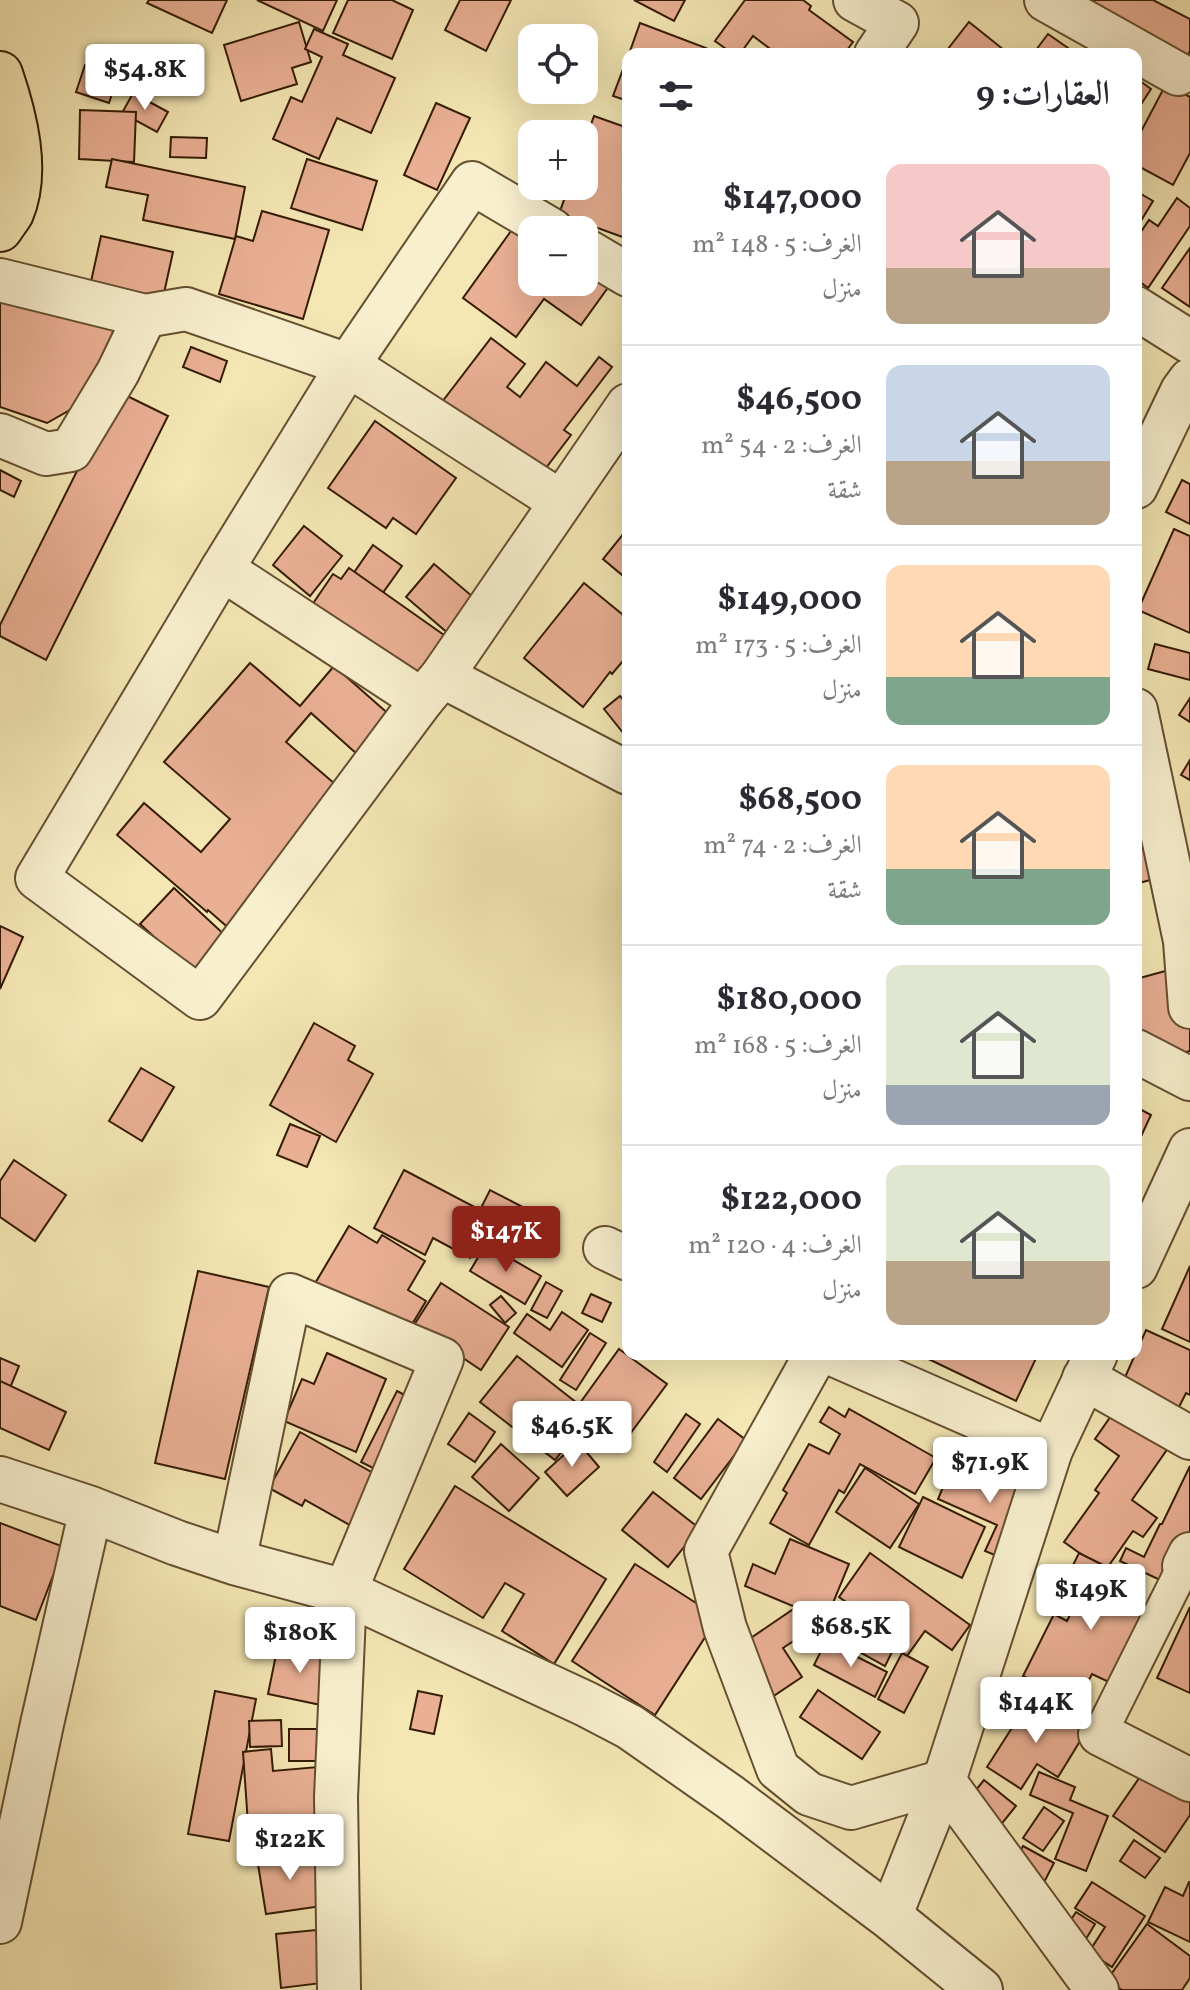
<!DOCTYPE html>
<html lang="ar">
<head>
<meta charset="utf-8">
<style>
  :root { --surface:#fff; --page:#f2f2f3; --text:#2b2b33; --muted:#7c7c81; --line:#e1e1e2; --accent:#8f2418 }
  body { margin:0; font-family:Vollkorn,Amiri,serif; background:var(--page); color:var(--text); direction:rtl; height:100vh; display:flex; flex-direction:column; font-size:30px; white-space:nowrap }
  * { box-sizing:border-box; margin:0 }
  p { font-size:26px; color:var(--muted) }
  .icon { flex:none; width:44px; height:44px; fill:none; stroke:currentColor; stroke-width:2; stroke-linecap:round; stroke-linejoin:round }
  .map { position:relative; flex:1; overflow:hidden; direction:ltr }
  .side { position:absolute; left:622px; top:48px; width:520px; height:1312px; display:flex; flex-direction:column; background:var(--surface); border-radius:16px; box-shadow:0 8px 32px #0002; direction:rtl }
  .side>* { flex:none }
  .buttons { position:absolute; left:518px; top:24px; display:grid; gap:16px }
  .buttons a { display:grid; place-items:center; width:80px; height:80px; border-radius:16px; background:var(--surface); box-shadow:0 8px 32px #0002; font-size:40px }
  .price { position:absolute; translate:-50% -68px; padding:0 18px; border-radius:8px; background:#fff; color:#222; font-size:26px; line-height:52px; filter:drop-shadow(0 2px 4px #0008) }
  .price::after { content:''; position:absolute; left:50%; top:48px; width:24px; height:18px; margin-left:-12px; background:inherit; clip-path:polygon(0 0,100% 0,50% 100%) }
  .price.active { background:var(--accent); color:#fff }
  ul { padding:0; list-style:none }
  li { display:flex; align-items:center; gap:24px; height:200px; padding:0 32px }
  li+li { border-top:2px solid var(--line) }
  li span { display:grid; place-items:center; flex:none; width:224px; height:160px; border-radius:16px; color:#555 }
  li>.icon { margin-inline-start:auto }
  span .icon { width:96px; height:96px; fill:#fffc; stroke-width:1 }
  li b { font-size:34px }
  h2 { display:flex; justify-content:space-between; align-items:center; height:96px; padding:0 32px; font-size:34px }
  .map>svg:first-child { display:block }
</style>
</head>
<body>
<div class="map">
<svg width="1190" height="1990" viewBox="0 0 1190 1990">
  <rect width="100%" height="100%" fill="#f4e7b4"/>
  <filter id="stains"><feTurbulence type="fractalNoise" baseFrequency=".0025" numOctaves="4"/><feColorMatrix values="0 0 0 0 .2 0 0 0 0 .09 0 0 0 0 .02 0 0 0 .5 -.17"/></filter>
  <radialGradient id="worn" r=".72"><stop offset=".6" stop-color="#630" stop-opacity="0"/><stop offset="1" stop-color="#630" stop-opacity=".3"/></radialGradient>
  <g fill="#eab094" stroke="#351c05" stroke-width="2">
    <path d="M149,0h78l-15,33 -65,-30z"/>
    <path d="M257,0h80l-14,31z"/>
    <path d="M348,0h44l21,10 -21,49 -59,-26z"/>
    <path d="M460,0h51l-25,51 -41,-21z"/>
    <path d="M634,0h51l-11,21z"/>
    <path d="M745,0h58l8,6 -2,4 44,32 -9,12h-67l-24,-18 -13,18h-7l-18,-13z"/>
    <path d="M1073,0h80l37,19v32l-4,8z"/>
    <path d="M299,22l12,40 -19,6 5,16 -56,17 -17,-56z"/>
    <path d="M969,22l40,32h-65z"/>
    <path d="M640,23l66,25 -3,6h-74z"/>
    <path d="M314,29l34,15 -5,11 52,23 -24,55 -34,-15 -18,41 -46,-20 18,-42 11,5 20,-45 -17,-8z"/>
    <path d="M1048,34l20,14 -4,6h-31z"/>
    <path d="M628,56v45l-15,-5z"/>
    <path d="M85,65l33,11 -9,27 -33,-11z"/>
    <path d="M1136,78l15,11 -15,23z"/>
    <path d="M1166,84l24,13v56l-17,32 -37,-20v-24z"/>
    <path d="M133,93l35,19 -11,20 -35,-19z"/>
    <path d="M436,103l34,15 -33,72 -33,-15z"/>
    <path d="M80,110l56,2 -2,50 -55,-3z"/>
    <path d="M594,116l34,12v111l-69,-25 10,-28h15v-42z"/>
    <path d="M171,137l36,1 -1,20 -36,-1z"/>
    <path d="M112,159l133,28 -10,52 -92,-19 5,-25 -42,-8z"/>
    <path d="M307,159l70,22 -15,49 -71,-22z"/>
    <path d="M1136,191l17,10 -17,28z"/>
    <path d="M1177,198l13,10v18l-42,62 -12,-9v-40l13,-19 9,6z"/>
    <path d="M262,211l67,19 -26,89 -84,-25 17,-58 17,5z"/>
    <path d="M521,217l11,13v52h52v-20l28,20 -31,43 -37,-26 -28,38 -53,-39z"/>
    <path d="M101,236l72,16 -16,73 -72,-16z"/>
    <path d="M1190,248v59l-28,-19z"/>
    <path d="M0,295l115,31 -24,72 -44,25 -47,-16z"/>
    <path d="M491,338l34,26 -18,23 13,10 26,-35 31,24 22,-29 13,10 -48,63 7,5 -32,42 -97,-75z"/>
    <path d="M191,347l36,14 -7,21 -37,-15z"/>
    <path d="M117,391l51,25 -122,244 -46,-24v-11z"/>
    <path d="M375,421l81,57 -40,56 -23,-16 -7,10 -58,-40z"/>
    <path d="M0,470l21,11 -7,16 -14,-7z"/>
    <path d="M1182,480l8,4v40l-24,-12z"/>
    <path d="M304,526l38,30 -32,40 -37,-31z"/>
    <path d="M628,528v52l-25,-21z"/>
    <path d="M1174,529l16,7v97l-52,-23z"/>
    <path d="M373,545l29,21 -20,28 -29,-20z"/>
    <path d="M434,564l45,38 -29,33 -44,-38z"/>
    <path d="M349,568l102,72 -30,43 -109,-78 21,-31 8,5z"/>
    <path d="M584,583l44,36v36l-16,19 -2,-2 -27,35 -59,-49z"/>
    <path d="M1155,644l35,9v27l-42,-11z"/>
    <path d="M250,663l50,43 34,-40 66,58 -33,39 -56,-50 -25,29 70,60 -116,136 -32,-28 -1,2 -90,-77 27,-32 57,49 29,-33 -66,-57z"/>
    <path d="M620,696l8,10v33l-24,-30z"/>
    <path d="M1190,698v24l-11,-7z"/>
    <path d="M1190,760v20l-9,-5z"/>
    <path d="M1136,796l35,78 -35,10z"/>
    <path d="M174,888l54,50 -33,36 -55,-50z"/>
    <path d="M0,926l23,11 -23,52z"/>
    <path d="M1180,967l10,37v47l-16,4 -38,-22v-54z"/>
    <path d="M314,1023l41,23 -7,14 25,14 -37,68 -66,-37z"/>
    <path d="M141,1068l33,19 -32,54 -33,-20z"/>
    <path d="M1136,1107l15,8 -15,32z"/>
    <path d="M290,1124l30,12 -13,31 -30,-12z"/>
    <path d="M14,1160l52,35 -31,46 -35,-24v-36z"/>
    <path d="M404,1170l76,40 10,-20 46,24 -19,38 -35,-18 -12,24 -37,-20 -8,17 -51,-27z"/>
    <path d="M349,1226l28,17 5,-8 43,26 -17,29 18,11 -30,50 -89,-54z"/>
    <path d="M486,1244l55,32 -16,28 -55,-33z"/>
    <path d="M1190,1266v76l-28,-13z"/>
    <path d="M198,1271l71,16 -44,192 -70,-16z"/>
    <path d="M546,1282l16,9 -15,27 -16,-8z"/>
    <path d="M441,1283l68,44 -28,43 -67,-45z"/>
    <path d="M591,1294l20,9 -9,19 -20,-9z"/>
    <path d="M501,1296l15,17 -11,10 -15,-18z"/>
    <path d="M562,1312l26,18 -26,37 -48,-34 13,-19 23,16z"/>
    <path d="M1146,1330l44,20v45l-4,-2 -8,16 -56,-25z"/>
    <path d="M590,1333l16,10 -30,47 -16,-10z"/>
    <path d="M619,1349l48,35 -40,54 -47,-35z"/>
    <path d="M327,1353l59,26 -30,73 -72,-31 18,-42 12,5z"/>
    <path d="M918,1354h120l-22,47z"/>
    <path d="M517,1356l74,58 -36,46 -75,-58z"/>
    <path d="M0,1358l19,8 -9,22 -10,-4z"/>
    <path d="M0,1381l66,31 -17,38 -49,-22z"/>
    <path d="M397,1391l34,18 -36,70 -34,-17z"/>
    <path d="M1120,1403l53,38 -41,59 25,18 -14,19 -10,-6 -28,40 -41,-29 35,-49 -4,-3 24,-34 -24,-17z"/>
    <path d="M829,1407l16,10 4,-8 87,49 -21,36 -55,-30 -16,29 -5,-3 -30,55 -39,-22 17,-30 -4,-3 26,-46 20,10 11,-20 -20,-12z"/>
    <path d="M469,1413l26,19 -20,30 -27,-18z"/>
    <path d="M686,1414l14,10 -33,48 -13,-10z"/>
    <path d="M718,1419l28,21 -45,59 -27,-21z"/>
    <path d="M300,1432l98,55 -27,50 -66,-37 -3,6 -33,-18z"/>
    <path d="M578,1442l21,25 -32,29 -22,-24z"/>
    <path d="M501,1444l38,34 -30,33 -37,-34z"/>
    <path d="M954,1461l83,36 -28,64 -24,-10 12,-26 -59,-26z"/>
    <path d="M1190,1466v105l-9,19 -61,-29 6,-13 18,9 16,-33h2z"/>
    <path d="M865,1468l54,36 -29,44 -54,-36z"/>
    <path d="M455,1486l151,93 -52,85 -52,-33 22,-37 -19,-11 -22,35 -79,-49z"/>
    <path d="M653,1492l46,36 -31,39 -46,-37z"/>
    <path d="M923,1497l62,30 -23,51 -63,-31z"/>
    <path d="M0,1523l64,24 -28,73 -36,-14z"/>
    <path d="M790,1539l59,25 -23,56 -81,-34 8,-22 22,10z"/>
    <path d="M870,1553l100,72 -18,25 -27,-19 -18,25 -48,-35 4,-7 -24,-17z"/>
    <path d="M1079,1553l60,30 -9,17 32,17 -51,66 -19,-9 -15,29 -54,-27 31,-62 13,7 14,-29 -17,-9z"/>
    <path d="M635,1564l83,53 -63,98 -83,-54z"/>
    <path d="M1190,1607v86l-33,-15z"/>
    <path d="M795,1608l15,22 -27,18 19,29 -30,20 -33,-51z"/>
    <path d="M857,1630l36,20 -8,16 -36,-20z"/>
    <path d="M826,1641l61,31 -12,25 -61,-32z"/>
    <path d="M278,1645l53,11 -10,49 -53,-11z"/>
    <path d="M902,1653l26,14 -24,46 -26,-14z"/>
    <path d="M818,1690l62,42 -18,27 -62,-42z"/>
    <path d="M215,1691l41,8 -27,142 -41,-7z"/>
    <path d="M418,1691l24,5 -8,38 -24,-5z"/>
    <path d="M1031,1698l54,35 -27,44 -21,-13 -16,25 -34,-22z"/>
    <path d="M281,1720l1,26 -32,1 -1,-26z"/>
    <rect x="289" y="1729" width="35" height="32"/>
    <path d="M271,1749l2,22 45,-4 4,51 -74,6 -5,-72z"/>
    <path d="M1146,1768l44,31v16l-25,37 -52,-36z"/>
    <path d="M1039,1772l36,15 -5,13 38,16 -22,55 -31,-12 18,-46 -43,-18z"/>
    <path d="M984,1780l32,26 -33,41 -32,-26z"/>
    <path d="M1044,1807l20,14 -21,30 -20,-13z"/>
    <path d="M1134,1840l26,18 -15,20 -25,-17z"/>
    <path d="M1023,1846l31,17 -16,31 -31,-17z"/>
    <path d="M313,1850l9,56 -56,8 -9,-56z"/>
    <path d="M1092,1882l53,34 -33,51 -23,-15 16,-25 -30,-19z"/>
    <path d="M1189,1882h1v60l-42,-20 17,-35 18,9z"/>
    <path d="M1076,1912l19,12 -12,20 -20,-12z"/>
    <path d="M1147,1924l43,32v22l-8,12h-60l-15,-10z"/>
    <path d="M316,1930l6,53 -41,5 -5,-54z"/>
  </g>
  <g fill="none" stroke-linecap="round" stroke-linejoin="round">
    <g stroke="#654f31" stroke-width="36">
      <path id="pedestrian" d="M1100,1734l84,-168"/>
    </g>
    <g stroke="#654f31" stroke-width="46">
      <g id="minor">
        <path d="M855,0l42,23 -21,31"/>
        <path d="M1046,0l132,74"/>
        <path d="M552,230l-80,-47 -124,182 -126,204 -185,309 163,120 222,-298 20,-24 186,-271"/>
        <path d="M584,249l44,26"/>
        <path d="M0,280l145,36 41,-7 162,56 213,137"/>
        <path d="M1136,308l54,34"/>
        <path d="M0,435l46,19 25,-4 47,-78 27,-56"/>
        <path d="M1136,487l46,-96 8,-11"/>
        <path d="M222,569l200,131"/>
        <path d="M442,676l186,97"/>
        <path d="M1136,710l49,231 5,66"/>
        <path d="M1136,1051l54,28"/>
        <path d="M605,1248l23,11"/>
        <path d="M1136,1267l54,-117"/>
        <path d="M816,1354l-110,197 19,77 53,141 31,25 42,14 93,-27 153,209"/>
        <path d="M832,1354l219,96"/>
        <path d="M1084,1378l106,60"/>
        <path d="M1190,1554l-6,12 6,3"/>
        <path d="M234,1562l56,-267 152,64 -97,233 -9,205 3,193"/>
        <path d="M1100,1734l90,46"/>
        <path d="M890,1917l54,-136 107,-331 45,-96"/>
        <path d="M0,1922l42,-198 49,-215"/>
      </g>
    </g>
    <g stroke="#654f31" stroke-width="48">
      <path id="tertiary" d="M0,1479l91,30 86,34 57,19 111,30 241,112 44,23 100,70 160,120 90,73"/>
    </g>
    <g stroke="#351c05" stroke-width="48">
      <path id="primary" d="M0,74c14,41 29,98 11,139 -3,5 -8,11 -11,16"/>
    </g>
    <use href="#pedestrian" stroke="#f8efce" stroke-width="32"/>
    <use href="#minor" stroke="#f8efce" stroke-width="42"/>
    <use href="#tertiary" stroke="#f8efce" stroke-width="44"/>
    <use href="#primary" stroke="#f4e7b4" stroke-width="44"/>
  </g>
  <rect width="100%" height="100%" filter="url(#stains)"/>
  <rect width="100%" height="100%" fill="url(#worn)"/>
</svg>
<div class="buttons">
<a><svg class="icon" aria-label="locate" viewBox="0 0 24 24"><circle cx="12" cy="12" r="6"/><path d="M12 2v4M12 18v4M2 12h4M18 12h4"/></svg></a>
<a>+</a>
<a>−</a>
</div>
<b class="price" style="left:145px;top:112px">$54.8K</b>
<b class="price active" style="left:506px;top:1274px">$147K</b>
<b class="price" style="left:572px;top:1469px">$46.5K</b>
<b class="price" style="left:990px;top:1505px">$71.9K</b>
<b class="price" style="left:1091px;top:1632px">$149K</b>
<b class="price" style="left:851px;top:1669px">$68.5K</b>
<b class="price" style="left:300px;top:1675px">$180K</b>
<b class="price" style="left:1036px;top:1745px">$144K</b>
<b class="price" style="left:290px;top:1882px">$122K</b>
<section class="side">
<h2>العقارات: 9<svg class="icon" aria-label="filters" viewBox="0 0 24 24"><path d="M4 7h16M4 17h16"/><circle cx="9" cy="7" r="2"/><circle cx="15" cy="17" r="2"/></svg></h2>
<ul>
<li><span style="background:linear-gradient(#f6c9c9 65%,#b9a48a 0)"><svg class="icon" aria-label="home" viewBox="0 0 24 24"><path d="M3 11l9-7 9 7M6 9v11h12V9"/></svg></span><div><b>$147,000</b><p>الغرف: 5 · 148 m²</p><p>منزل</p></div></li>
<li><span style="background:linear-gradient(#c9d6e8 60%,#b9a48a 0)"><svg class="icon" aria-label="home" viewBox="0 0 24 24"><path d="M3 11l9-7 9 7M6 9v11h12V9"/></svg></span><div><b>$46,500</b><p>الغرف: 2 · 54 m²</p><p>شقة</p></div></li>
<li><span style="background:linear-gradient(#ffd9b3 70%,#7fa58c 0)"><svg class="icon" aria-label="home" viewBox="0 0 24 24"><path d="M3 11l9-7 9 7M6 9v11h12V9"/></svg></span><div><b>$149,000</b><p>الغرف: 5 · 173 m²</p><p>منزل</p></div></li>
<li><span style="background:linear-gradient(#ffd9b3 65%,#7fa58c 0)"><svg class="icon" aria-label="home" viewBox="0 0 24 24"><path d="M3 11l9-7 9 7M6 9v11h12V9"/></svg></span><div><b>$68,500</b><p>الغرف: 2 · 74 m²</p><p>شقة</p></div></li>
<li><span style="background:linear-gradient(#dfe7d0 75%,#9aa5b1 0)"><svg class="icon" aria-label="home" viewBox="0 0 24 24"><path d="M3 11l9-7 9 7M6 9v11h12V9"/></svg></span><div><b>$180,000</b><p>الغرف: 5 · 168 m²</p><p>منزل</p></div></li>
<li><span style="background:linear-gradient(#dfe7d0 60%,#b9a48a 0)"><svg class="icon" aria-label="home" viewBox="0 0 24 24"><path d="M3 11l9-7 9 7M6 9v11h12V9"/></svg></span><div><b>$122,000</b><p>الغرف: 4 · 120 m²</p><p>منزل</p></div></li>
</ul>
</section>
</div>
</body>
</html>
